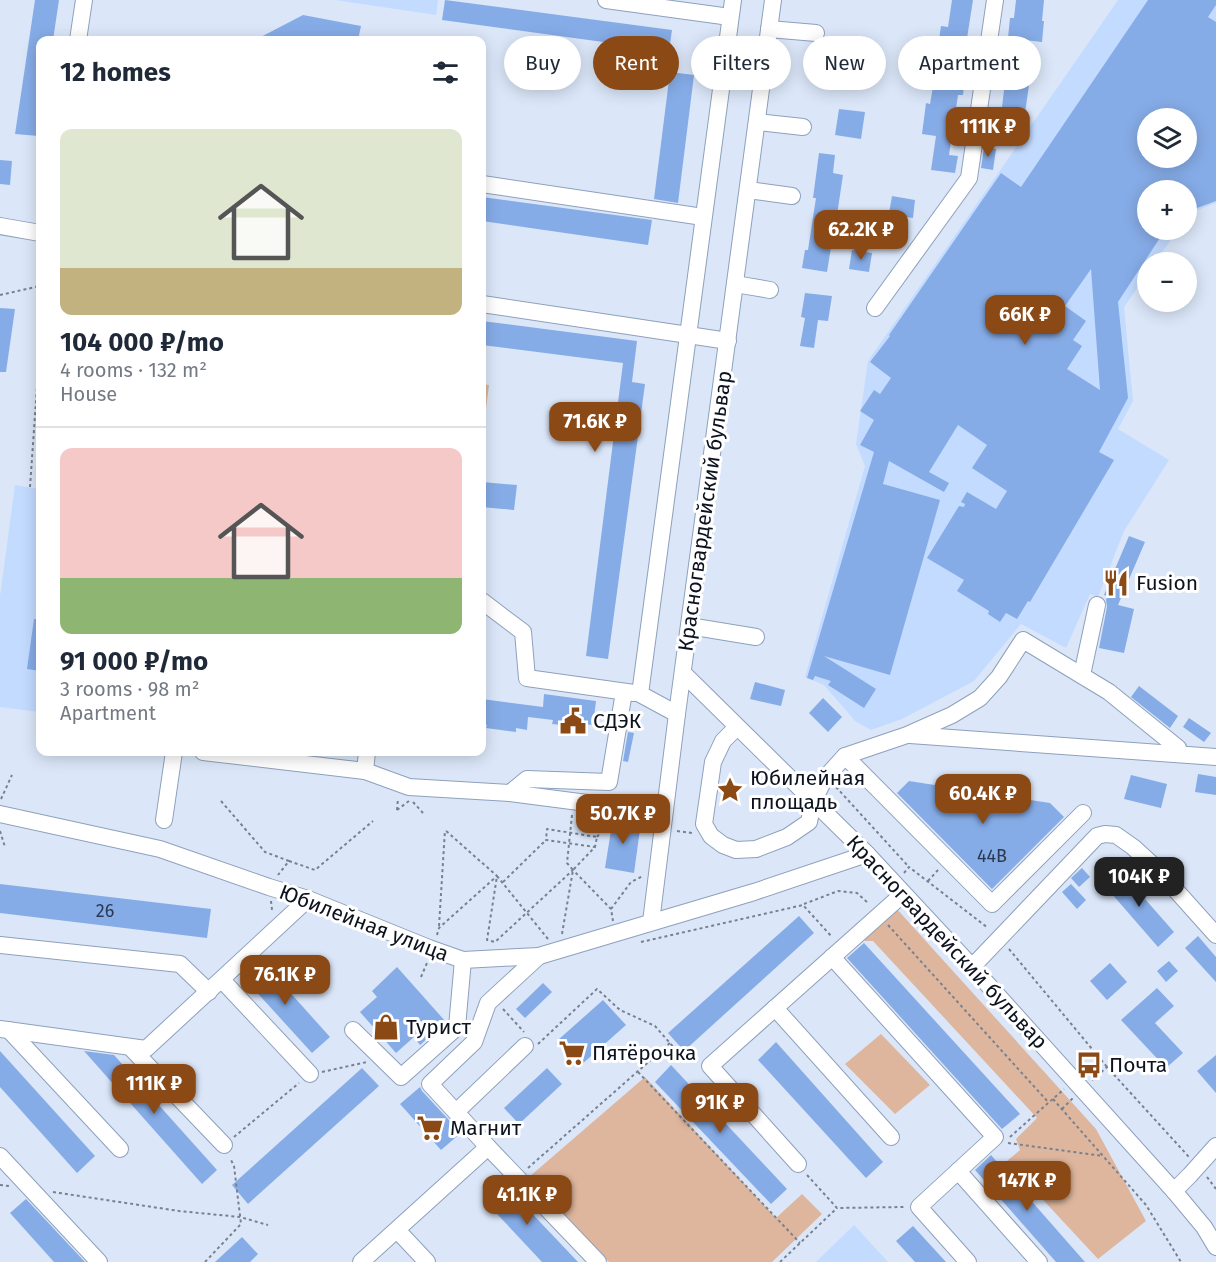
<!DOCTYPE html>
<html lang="en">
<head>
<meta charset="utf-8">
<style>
  :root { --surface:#fff; --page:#f2f2f3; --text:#1f2937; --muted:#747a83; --line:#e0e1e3; --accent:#8b4916 }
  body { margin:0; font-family:"Fira Sans",sans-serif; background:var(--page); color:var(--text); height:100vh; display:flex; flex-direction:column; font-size:22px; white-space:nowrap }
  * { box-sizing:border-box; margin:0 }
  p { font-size:20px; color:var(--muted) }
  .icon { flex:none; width:33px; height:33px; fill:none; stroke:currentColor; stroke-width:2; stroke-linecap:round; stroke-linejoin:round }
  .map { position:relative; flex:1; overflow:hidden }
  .panel { position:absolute; left:36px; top:36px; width:450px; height:720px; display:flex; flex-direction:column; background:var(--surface); border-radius:12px; box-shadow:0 3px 15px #0003 }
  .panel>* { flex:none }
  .banner { position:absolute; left:504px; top:36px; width:570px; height:54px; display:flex; gap:12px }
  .fabs { position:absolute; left:1137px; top:108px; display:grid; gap:12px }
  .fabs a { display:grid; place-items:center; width:60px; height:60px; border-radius:50%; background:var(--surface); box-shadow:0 3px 15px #0003; font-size:30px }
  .price { position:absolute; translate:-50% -51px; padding:0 14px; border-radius:12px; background:var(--accent); color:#fff; font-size:20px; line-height:39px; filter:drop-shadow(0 2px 3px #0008) }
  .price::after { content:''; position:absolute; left:50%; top:36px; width:18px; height:14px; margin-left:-9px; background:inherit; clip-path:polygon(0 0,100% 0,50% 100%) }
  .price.active { background:#222; color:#fff }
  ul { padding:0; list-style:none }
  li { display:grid; align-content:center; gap:12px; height:318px; padding:0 24px }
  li+li { border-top:2px solid var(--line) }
  li span { display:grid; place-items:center; height:186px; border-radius:12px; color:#555 }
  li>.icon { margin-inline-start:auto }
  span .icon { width:108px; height:108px; fill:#fffc; stroke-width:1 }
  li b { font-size:26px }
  h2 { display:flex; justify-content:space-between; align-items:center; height:72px; padding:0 24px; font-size:26px }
  .tag { padding:0 21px; border-radius:27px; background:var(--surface); box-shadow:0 3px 15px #0003; font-size:21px; line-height:54px }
  .tag.active { background:var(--accent); color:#fff }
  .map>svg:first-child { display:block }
</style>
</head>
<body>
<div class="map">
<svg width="1216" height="1262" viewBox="0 0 1216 1262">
  <rect width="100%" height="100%" fill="#dbe7f9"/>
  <g fill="#c3dbff" fill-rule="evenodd">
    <path d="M335,0h103l-2,15z"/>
    <path d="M1118,0h98v203l-26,10 -3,4 -1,-27h-38v40h30l-23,32h-7l-1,12 -23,33 9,94 -15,28 51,31 -45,71 -26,66 -8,-3 -24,54 -45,-24 -47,57 -72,38 -31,11 -16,-9 -31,-36 -19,-8 60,-211 -9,-22 12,-83zM1148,118h38v40h-38z"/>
    <path d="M40,483v229l-40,-5v-111l15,-111 24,4z"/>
    <path d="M854,1225l34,37h-72z"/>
  </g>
  <g fill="#deb69d">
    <path d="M482,384l7,1 -5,39 -2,-1z"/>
    <path d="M895,907l201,222 50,92 -48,38 -91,-98 13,-11 -4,-11 21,-21 -164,-177h-8l-4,-6z"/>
    <path d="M881,1034l49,51 -35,29 -50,-50z"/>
    <path d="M645,1077l131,141 26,-24 20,20 -50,48h-163l-80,-85z"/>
  </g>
  <g fill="#86ace7" fill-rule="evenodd">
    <path d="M35,0h24l-6,40h-13v85l-1,11 -24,-2z"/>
    <path d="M445,0l227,30 -3,21 -227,-31z"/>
    <path d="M952,0h21l-11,70h4l-3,25h-5l-9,60 9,1 -3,17 -24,-3 5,-34 -14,-2 4,-31 4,1 5,-29h4l3,-21 -5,-1 4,-27 7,1z"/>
    <path d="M1016,0h28l-2,21h2l-2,21 -34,-4 2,-20h4z"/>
    <path d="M1148,0h68v5l-8,12 8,5v179l-30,11v-22h-38v40h17l-47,72 10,96 -29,54 15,8 -84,142 -2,-1 -11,18 -11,-6 -6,9 -12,-8 1,-3 -32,-20 7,-11 -37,-22 32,-52 5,1 1,-3 -4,-2 6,-10 29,17 11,-18 -35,-23 15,-23 -29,-20 -29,47 20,11 -5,9 -55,-31 -6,23 57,16 -50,175 -66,-19 52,33 -12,19 -36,-23 3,-4 -16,-5 -2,4 -6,-2 67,-226 -14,-7 14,-25 -14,-9 14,-21 6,4 11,-16 -21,-16 20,-26 -1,-1 112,-162 20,14zM1148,118h38v40h-38zM1091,269l2,27 7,94 -33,-21 15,-23 -9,-6 13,-19 -21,-15z"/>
    <path d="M303,15l58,11 -3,14h-103z"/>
    <path d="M847,55l28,4 -4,26 -28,-4z"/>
    <path d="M670,72l24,3 -16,128 -24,-4z"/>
    <path d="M1005,82l24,3 -4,28 -14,-1 -4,34 -17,-2 3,-21 7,1z"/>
    <path d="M839,109l26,3 -4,27 -26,-4z"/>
    <path d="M984,147l12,2 -3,21 -12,-2z"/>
    <path d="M819,153l16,2 -2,18 10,2 -6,40 5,1 -4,26 -6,-1 -5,31 -25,-4 3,-18h3l8,-52h-3z"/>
    <path d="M0,160l12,1 -2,24 -10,-1z"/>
    <path d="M892,196l23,4 -2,18 -7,-1 -1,11 -18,-3z"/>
    <path d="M482,197l170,23 -4,25 -166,-24z"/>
    <path d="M852,250l20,3 -3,19 -20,-3z"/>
    <path d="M805,293l27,3 -4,25 -10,-1 -4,28 -14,-2 5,-28 -4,-1z"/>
    <path d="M0,308l15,1 -9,63h-6z"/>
    <path d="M482,321l155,20 -5,41 13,2 -37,275 -22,-3 37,-293 -141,-18z"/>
    <path d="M482,482l35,3 -3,25 -32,-3z"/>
    <path d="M1129,536l16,6 -27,63 16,4 -10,44 -25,-5 8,-41 -1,-7 1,-4 -3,-1z"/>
    <path d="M34,619h6v52l-13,-2z"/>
    <path d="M755,682l30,8 -4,16 -31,-7z"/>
    <path d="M1139,686l39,30 -8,12 -39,-31z"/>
    <path d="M544,694l52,7 -3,24 -11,-1v3l-30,-3 1,-4 -25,-3 -1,13 -11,-2v4l-30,-4 1,-3 -5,-1v-25l61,8z"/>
    <path d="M823,698l19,19 -14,15 -19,-19z"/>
    <path d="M1189,718l22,15 -7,9 -21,-15z"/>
    <path d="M628,732l6,1 -6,29 -5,-1z"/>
    <path d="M1198,774l18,3v18l-21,-3z"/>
    <path d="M1131,775l36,9 -6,24 -37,-9z"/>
    <path d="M909,781l141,22 14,14 -72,72 -95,-96z"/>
    <path d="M613,818l28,4 -7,51 -29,-5z"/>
    <path d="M1082,868l8,9 -11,10 -8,-9z"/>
    <path d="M1123,869l24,27 -2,3 29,33 -16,15 -53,-61z"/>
    <path d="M0,884l211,25 -4,29 -207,-25z"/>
    <path d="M1071,884l15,16 -9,9 -15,-17z"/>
    <path d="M799,916l15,17 -130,118 -16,-18z"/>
    <path d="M1198,936l18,21v25l-31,-34z"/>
    <path d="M864,943l156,171 -18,15 -155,-171z"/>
    <path d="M259,958l71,79 -18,16 -71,-78z"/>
    <path d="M1169,961l9,10 -12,11 -9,-11z"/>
    <path d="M1110,963l17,19 -20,18 -17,-19z"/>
    <path d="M397,967l49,55 -26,23 -6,-8 -18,16 -36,-41 17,-15 -5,-6z"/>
    <path d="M543,983l9,9 -27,26 -9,-9z"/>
    <path d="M1157,988l17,18 -19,17 28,30 -17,15 -45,-48z"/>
    <path d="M603,1000l23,25 -45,40 -23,-25z"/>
    <path d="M776,1042l107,120 -17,16 -108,-118z"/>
    <path d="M0,1051l95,105 -18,17 -77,-86z"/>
    <path d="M84,1051l30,4 103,115 -15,14z"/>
    <path d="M1216,1055v38l-19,-22z"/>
    <path d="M671,1065l116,124 -16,15 -116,-122z"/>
    <path d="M362,1068l17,18 -131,118 -16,-19z"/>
    <path d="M547,1068l15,16 -43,40 -15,-16z"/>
    <path d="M420,1087l2,4 39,42 -20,17 -41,-46z"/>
    <path d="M991,1155l94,107h-29l-81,-92z"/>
    <path d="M502,1182l76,80h-36l-58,-62z"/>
    <path d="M26,1199l59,63h-31l-44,-49z"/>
    <path d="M913,1226l33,36h-31l-19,-21z"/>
    <path d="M242,1237l16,17 -8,8h-35z"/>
  </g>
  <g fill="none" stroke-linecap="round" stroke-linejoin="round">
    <g stroke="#8ea0bc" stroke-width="18">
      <g id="minor">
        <path d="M606,0l124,17"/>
        <path d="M769,29l47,4"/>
        <path d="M78,40l6,-40"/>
        <path d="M757,122l46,5"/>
        <path d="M482,184l221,33"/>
        <path d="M748,190l44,6"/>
        <path d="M0,226l40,7"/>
        <path d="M735,284l35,6"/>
        <path d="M482,304l246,37"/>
        <path d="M875,308l94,-130 26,-178"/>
        <path d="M482,601l41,31 4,46 107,15"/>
        <path d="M689,626l67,11"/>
        <path d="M683,673l184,181 105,113 202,224 30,36 12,20"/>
        <path d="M1082,675l15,-70"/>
        <path d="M677,714l-37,-20 93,-694"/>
        <path d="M737,727l-14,14 -10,21 -9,62 7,12 12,9 13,5 20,-1 31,-12 22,-15 4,-20 12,-24 20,-22 62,-21 45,-20 28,-17 19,-21 24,-37 86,52 69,56 -2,6"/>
        <path d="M910,735l306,22"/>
        <path d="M203,752l162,19 2,-19"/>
        <path d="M845,756l147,148 91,-91"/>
        <path d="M365,771l44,16 101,6 17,-14 82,3 15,-90"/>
        <path d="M510,793l154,20"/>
        <path d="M0,814l160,35 109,38 39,12 121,49 34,12 76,-4 215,-64 113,-38"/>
        <path d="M164,820l10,-68"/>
        <path d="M651,922l26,-208 96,-714"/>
        <path d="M0,945l180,19 29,28"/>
        <path d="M832,957l163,180 -76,70 49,55"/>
        <path d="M972,967l125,-131 8,-2 11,1 17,12 23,21 60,67"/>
        <path d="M222,980l88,94"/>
        <path d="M775,1008l116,129"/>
        <path d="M0,1029l146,20 162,-150"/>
        <path d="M9,1030l111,119"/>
        <path d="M353,1030l48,47 56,-50 6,-67"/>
        <path d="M130,1047l94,98"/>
        <path d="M456,1112l69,-66"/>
        <path d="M488,1147l110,115"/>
        <path d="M0,1156l99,106"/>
        <path d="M798,1164l-88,-98 193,-172"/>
        <path d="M958,1171l81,91"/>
        <path d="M1174,1191l16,-16 26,-29"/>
        <path d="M397,1230l30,32"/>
        <path d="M361,1262l127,-115 -58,-63 44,-42 14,-39 51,-47"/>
      </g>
    </g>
    <g stroke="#788190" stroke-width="2" stroke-dasharray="3 3" stroke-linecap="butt">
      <path d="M0,295l40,-9"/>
      <path d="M30,487l10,-143"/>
      <path d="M836,787l73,80"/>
      <path d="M1,799l11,-24"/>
      <path d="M221,801l44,51 24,9 -11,14"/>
      <path d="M413,802l10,11"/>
      <path d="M397,810l12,-9"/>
      <path d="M397,810l1,-12"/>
      <path d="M572,815l-5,48 6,7"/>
      <path d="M0,831l5,16"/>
      <path d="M677,831l15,2"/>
      <path d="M597,837l13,-17"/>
      <path d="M289,861l26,9 58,-49"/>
      <path d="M904,873l5,-6 79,61"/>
      <path d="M928,881l10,-11"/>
      <path d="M503,882l43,-42"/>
      <path d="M271,901l1,9"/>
      <path d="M804,904l34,-13 19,2 12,11"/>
      <path d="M611,909l20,-27 12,-6"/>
      <path d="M888,925l161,178"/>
      <path d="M439,926l6,-96"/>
      <path d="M562,934l11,-64 22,-23 2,-10 -50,-8 -1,11 49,7"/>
      <path d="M437,935l2,-7 58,-52 -52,-46"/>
      <path d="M548,939l-51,-63 -10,64 8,2 78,-72 38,39 2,12"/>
      <path d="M641,942l162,-37 29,32"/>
      <path d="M1009,949l98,118"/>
      <path d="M421,977l6,-14"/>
      <path d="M503,1009l21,23"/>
      <path d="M538,1044l59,-55 23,21 35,16 21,24 21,10"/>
      <path d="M322,1072l45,-10"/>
      <path d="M638,1072l162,171"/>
      <path d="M1092,1080l15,-13 82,90"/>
      <path d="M1053,1099l93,106 35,57"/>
      <path d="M1062,1109l11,-11"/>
      <path d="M234,1137l65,-54"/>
      <path d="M1010,1137l54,-48"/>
      <path d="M1008,1143l95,13"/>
      <path d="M528,1168l142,-125"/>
      <path d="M807,1175l30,33 67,-1"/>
      <path d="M1207,1177l9,12"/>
      <path d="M0,1185l9,1"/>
      <path d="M53,1192l126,19 61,6 28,8"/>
      <path d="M205,1262l36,-38 -7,-58 -4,-8"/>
      <path d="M780,1262l57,-54"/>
    </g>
    <use href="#minor" stroke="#fff" stroke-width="16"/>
  </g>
  <defs>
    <g id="restaurant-bare" transform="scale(2.07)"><path d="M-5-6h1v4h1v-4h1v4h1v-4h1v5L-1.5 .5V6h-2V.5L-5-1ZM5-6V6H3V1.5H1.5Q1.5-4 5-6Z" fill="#8b4916" stroke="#fff" stroke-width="2.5" paint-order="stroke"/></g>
    <g id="civic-bare" transform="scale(2.07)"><path d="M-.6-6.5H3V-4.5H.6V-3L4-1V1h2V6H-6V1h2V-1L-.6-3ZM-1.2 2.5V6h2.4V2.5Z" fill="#8b4916" stroke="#fff" stroke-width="2.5" paint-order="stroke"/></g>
    <g id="sight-bare" transform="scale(2.07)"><path d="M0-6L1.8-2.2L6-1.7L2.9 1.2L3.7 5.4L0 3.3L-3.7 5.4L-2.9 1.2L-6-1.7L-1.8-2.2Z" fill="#8b4916" stroke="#fff" stroke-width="2.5" paint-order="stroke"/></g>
    <g id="shop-bare" transform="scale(2.07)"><path d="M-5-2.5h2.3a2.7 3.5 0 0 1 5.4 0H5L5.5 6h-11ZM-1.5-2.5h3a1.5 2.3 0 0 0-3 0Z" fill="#8b4916" stroke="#fff" stroke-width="2.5" paint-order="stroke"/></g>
    <g id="supermarket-bare" transform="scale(2.07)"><path d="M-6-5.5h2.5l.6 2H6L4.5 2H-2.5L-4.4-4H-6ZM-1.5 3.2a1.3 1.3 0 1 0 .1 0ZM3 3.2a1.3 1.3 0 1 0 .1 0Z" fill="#8b4916" stroke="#fff" stroke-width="2.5" paint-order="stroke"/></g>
    <g id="bus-bare" transform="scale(2.07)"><path d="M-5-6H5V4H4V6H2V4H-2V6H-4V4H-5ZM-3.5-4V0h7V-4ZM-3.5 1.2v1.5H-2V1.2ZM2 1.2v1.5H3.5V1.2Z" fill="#8b4916" stroke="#fff" stroke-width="2.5" paint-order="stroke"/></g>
  </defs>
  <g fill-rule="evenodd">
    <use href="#restaurant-bare" x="1116" y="583"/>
    <use href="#civic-bare" x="573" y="721"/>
    <use href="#sight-bare" x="730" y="790"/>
    <use href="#shop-bare" x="386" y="1027"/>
    <use href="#supermarket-bare" x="572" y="1053"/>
    <use href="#bus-bare" x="1089" y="1065"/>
    <use href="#supermarket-bare" x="430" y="1128"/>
  </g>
  <g text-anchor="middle" stroke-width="6" stroke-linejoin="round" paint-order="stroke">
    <g font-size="18" fill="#2b3950">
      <text x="992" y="862">44В</text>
      <text x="105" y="917">26</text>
    </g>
    <g font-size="21" fill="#0d131e" stroke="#fff">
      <text transform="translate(705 511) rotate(-82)" y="7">Красногвардейский бульвар</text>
      <text transform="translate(364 923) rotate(21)" y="7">Юбилейная улица</text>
      <text transform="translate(947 942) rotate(47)" y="7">Красногвардейский бульвар</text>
    </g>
    <g font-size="21" fill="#0d131e" stroke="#fff" text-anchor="start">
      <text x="1136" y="590">Fusion</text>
      <text x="593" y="728">СДЭК</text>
      <text x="750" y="785">Юбилейная<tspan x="750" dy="24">площадь</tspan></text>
      <text x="406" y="1034">Турист</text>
      <text x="592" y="1060">Пятёрочка</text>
      <text x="1109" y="1072">Почта</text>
      <text x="450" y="1135">Магнит</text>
    </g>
  </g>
</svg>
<div class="fabs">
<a><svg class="icon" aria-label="layers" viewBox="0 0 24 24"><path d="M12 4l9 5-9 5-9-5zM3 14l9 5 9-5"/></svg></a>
<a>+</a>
<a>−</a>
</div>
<b class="price" style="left:988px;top:158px">111K ₽</b>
<b class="price" style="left:861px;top:261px">62.2K ₽</b>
<b class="price" style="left:1025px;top:346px">66K ₽</b>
<b class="price" style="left:595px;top:453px">71.6K ₽</b>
<b class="price" style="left:983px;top:825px">60.4K ₽</b>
<b class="price" style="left:623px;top:845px">50.7K ₽</b>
<b class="price active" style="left:1139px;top:908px">104K ₽</b>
<b class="price" style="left:285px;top:1006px">76.1K ₽</b>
<b class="price" style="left:154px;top:1115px">111K ₽</b>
<b class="price" style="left:720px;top:1134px">91K ₽</b>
<b class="price" style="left:1027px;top:1212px">147K ₽</b>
<b class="price" style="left:527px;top:1226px">41.1K ₽</b>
<div class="banner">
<a class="tag">Buy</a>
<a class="tag active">Rent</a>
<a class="tag">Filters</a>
<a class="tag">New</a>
<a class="tag">Apartment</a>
</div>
<section class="panel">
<h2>12 homes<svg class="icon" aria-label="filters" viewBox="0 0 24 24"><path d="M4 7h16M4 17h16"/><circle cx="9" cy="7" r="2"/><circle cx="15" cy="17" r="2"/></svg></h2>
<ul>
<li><span style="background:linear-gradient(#dfe7d0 75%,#c2b280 0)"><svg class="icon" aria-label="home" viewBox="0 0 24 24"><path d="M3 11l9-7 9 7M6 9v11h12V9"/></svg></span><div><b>104 000 ₽/mo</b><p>4 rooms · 132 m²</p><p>House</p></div></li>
<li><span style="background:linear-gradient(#f6c9c9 70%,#8fb573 0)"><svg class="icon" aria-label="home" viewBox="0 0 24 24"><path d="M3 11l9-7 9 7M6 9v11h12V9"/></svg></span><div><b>91 000 ₽/mo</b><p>3 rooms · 98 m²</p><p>Apartment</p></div></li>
</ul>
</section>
</div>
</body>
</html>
